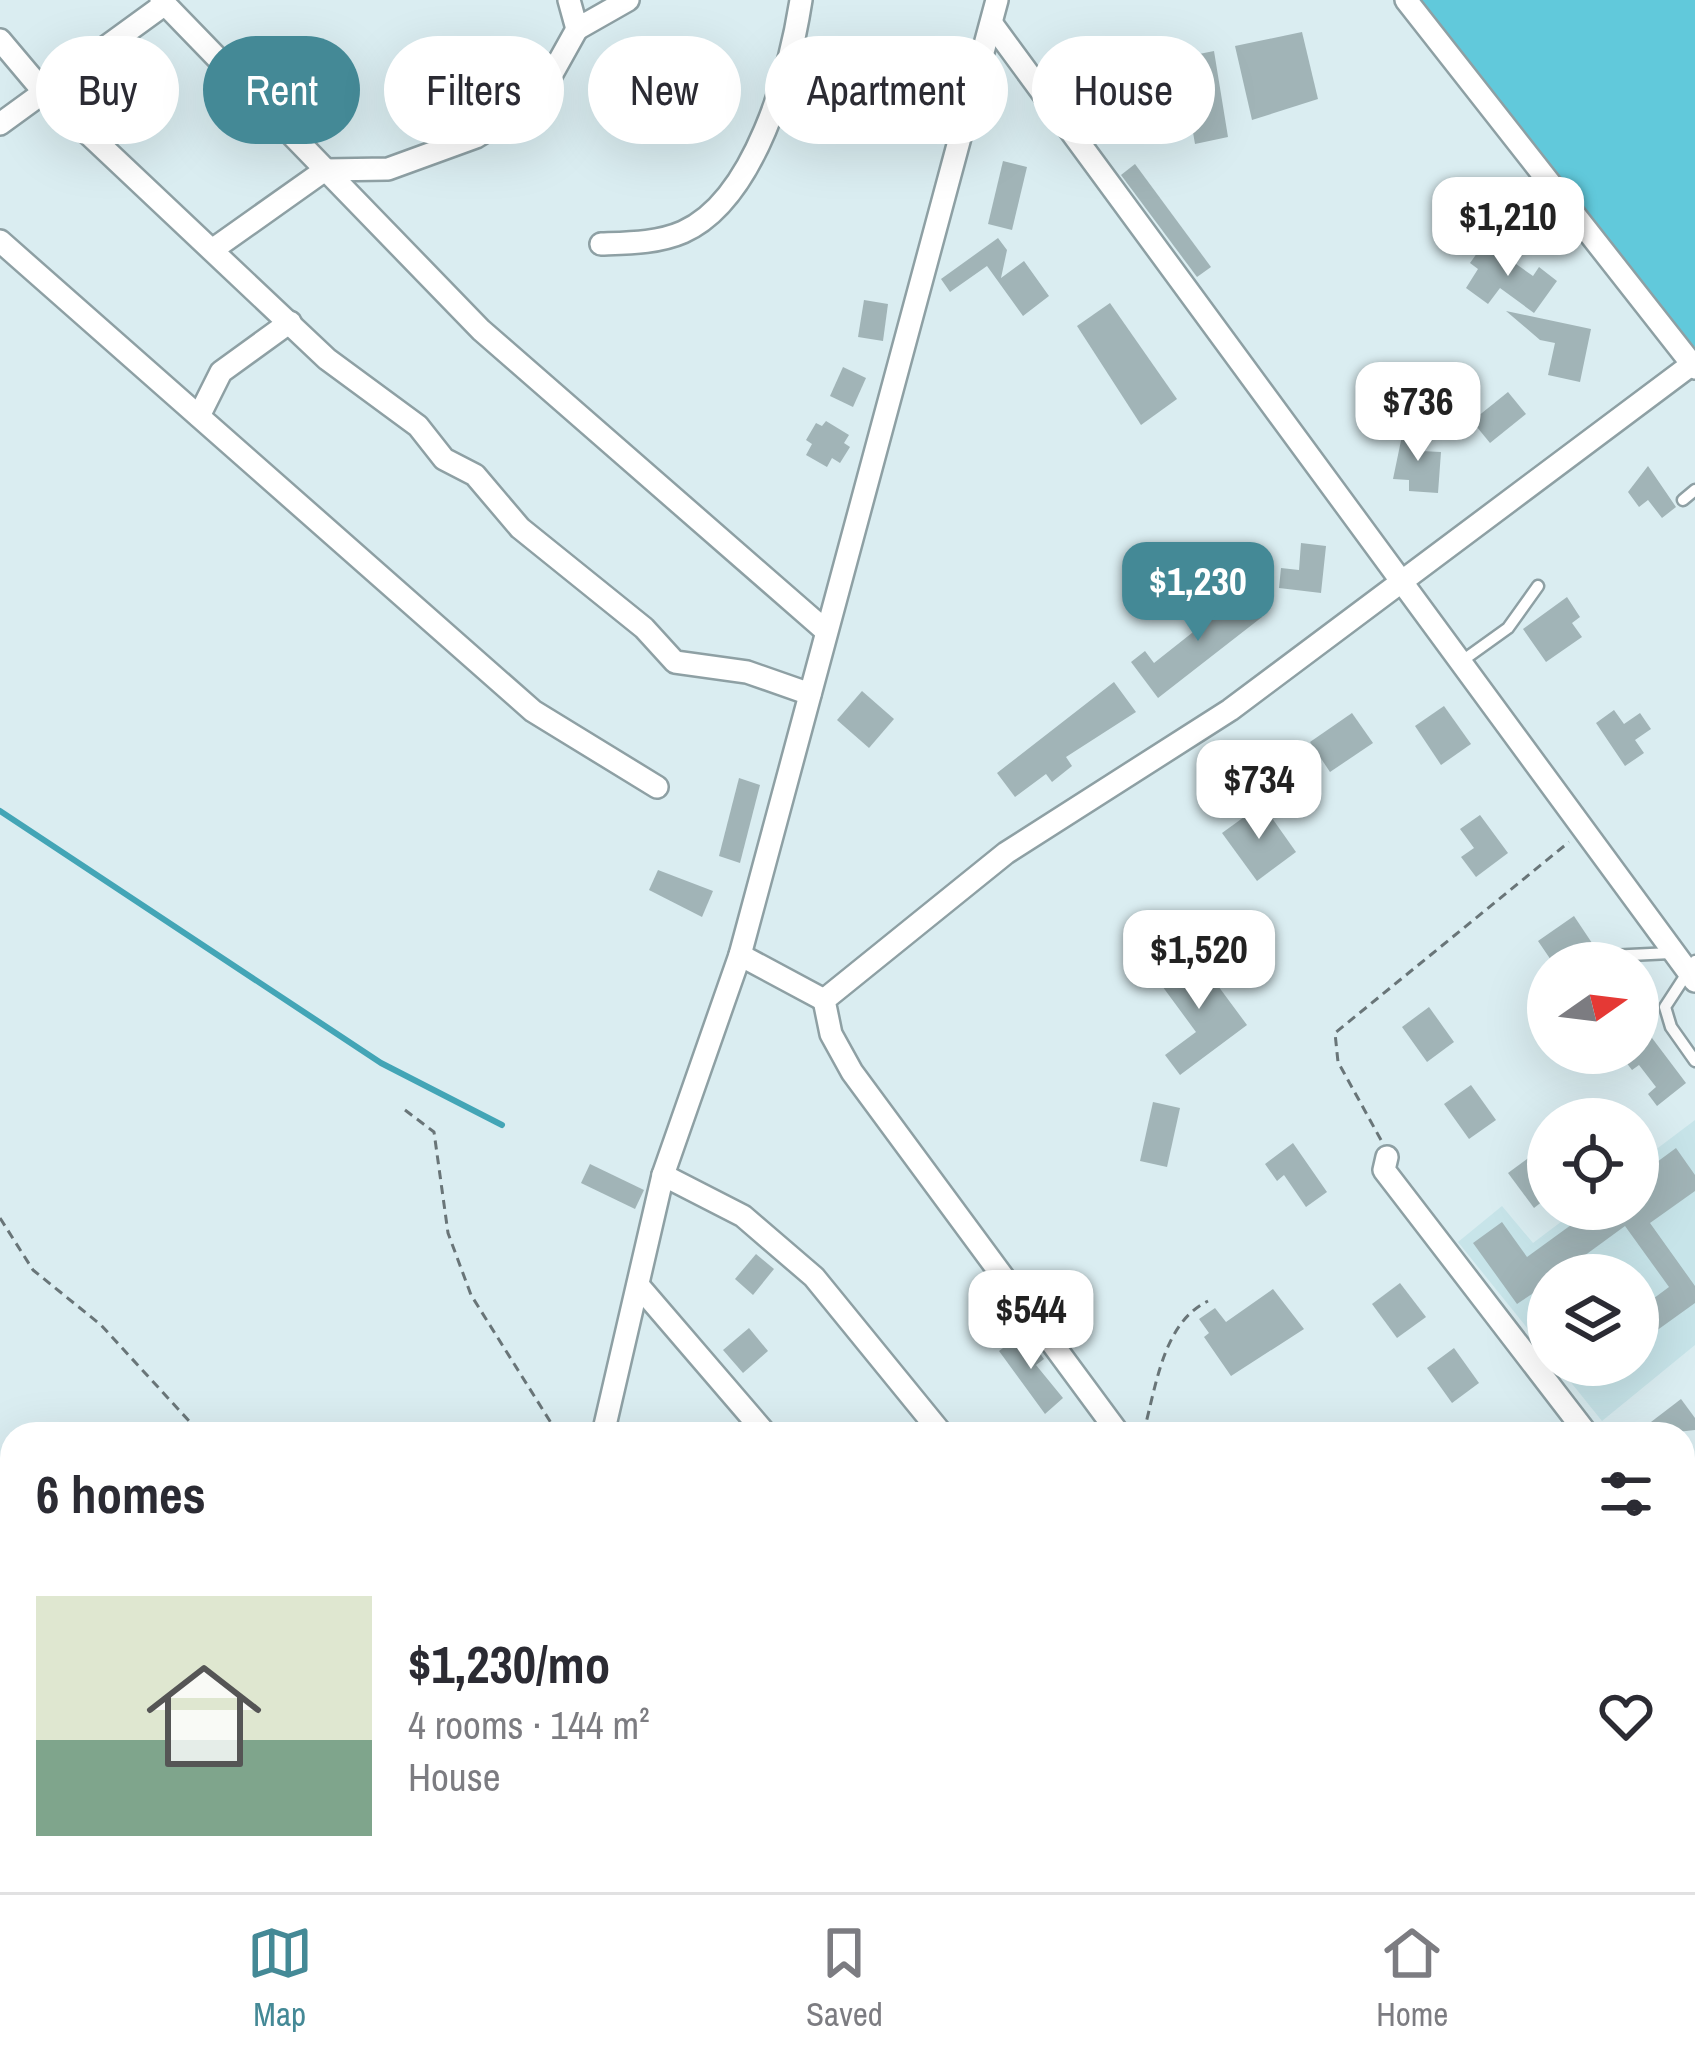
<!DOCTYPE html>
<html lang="en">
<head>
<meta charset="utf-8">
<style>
  :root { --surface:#fff; --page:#f7f7f7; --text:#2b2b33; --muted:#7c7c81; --line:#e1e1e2; --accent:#448996 }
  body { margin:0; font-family:"Archivo Narrow",sans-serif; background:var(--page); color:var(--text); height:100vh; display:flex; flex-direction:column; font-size:45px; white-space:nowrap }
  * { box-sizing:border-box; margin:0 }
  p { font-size:39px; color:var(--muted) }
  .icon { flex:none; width:66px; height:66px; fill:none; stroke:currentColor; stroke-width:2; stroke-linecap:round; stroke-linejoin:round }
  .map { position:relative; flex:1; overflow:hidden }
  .drawer { position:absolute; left:0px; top:1422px; width:1695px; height:471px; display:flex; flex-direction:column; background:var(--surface); border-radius:36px 36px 0 0; box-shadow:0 12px 48px #0002 }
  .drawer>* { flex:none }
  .guide { position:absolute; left:36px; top:36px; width:1623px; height:108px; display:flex; gap:24px }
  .needle { width:78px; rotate:76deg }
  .buttons { position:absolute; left:1527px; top:942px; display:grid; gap:24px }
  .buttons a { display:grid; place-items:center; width:132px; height:132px; border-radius:50%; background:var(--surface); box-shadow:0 12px 48px #0002; font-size:60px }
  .price { position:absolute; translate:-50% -102px; padding:0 27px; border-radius:24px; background:#fff; color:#222; font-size:39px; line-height:78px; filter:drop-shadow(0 3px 6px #0008) }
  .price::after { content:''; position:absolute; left:50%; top:72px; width:36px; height:27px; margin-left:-18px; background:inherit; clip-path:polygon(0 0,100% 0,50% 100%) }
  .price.selected { background:var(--accent); color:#fff }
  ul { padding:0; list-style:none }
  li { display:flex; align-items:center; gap:36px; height:300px; padding:0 36px }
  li+li { border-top:3px solid var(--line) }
  li span { display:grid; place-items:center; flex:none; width:336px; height:240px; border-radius:0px; color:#555 }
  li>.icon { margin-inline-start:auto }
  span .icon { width:144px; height:144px; fill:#fffc; stroke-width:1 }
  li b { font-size:51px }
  h2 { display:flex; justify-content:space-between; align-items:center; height:144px; padding:0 36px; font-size:51px }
  .tag { padding:0 42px; border-radius:54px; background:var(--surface); box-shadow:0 12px 48px #0002; font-size:42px; line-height:108px }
  .tag.selected { background:var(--accent); color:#fff }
  .menu { display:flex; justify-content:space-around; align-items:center; height:168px; border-top:3px solid var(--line); background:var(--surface); font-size:33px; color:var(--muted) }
  .menu a { display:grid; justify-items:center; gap:6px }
  .menu .selected { color:var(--accent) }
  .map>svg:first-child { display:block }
</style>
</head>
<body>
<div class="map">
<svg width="1695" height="1892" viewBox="0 0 1695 1892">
  <rect width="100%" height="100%" fill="#daedf1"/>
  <path fill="#c7e4e9" d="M1695,1120v225l-93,76 -45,-56h81v-90h-90v79l-90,-112 44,-36 31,37 45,-34h60v-46z"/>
  <path fill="#61c9db" d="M1406,0h289v347l-24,-9z"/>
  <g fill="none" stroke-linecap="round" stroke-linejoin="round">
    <g stroke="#43a5b6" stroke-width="6">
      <path d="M0,811l381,252 121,62"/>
      <path d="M0,1887l4,5"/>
    </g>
  </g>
  <g fill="#a1b4b7">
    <path d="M1302,32l16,67 -66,21 -17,-74z"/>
    <path d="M808,44l39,15 -9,27 -37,-14z"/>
    <path d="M1214,51l14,86 -33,7 -10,-58 -48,10 5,23 -21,5 -11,-52z"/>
    <path d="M928,83l23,6 -11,37 -23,-7z"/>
    <path d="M1003,161l24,6 -15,63 -24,-6z"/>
    <path d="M1135,164l76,103 -14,10 -76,-102z"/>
    <path d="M998,238l9,12 -6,28 23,-17 25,35 -26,20 -36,-50 -37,26 -9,-13z"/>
    <path d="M1485,242l48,34 6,-9 18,14 -23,32 -34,-25 -12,16 -22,-16 12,-19 -8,-6z"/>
    <path d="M864,300l24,4 -5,37 -25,-4z"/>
    <path d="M1110,303l67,96 -36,26 -64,-99z"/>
    <path d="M1506,311l85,18 -11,53 -32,-7 7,-32 -15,-3z"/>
    <path d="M843,367l23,11 -13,29 -23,-11z"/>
    <path d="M1508,392l18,22 -36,29 -18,-22z"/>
    <path d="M826,421l23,14 -5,8 6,4 -10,16 -8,-5 -5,9 -21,-12 6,-11 -6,-4 10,-17 6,3z"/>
    <path d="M1403,431l19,1 -1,19 20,1 -3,41 -29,-2v-11l-16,-1z"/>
    <path d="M1648,466l28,41 -14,11 -14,-18 -9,7 -11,-15z"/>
    <path d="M1301,543l25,3 -5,47 -42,-5 2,-20 18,2z"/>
    <path d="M1244,592l18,25 -104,81 -27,-36 14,-11 9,12 48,-38 -9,-12 14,-11 8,11z"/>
    <path d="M1567,597l13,20 -8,6 10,14 -36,25 -23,-33z"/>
    <path d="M1114,682l22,30 -70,45 6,9 -20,16 -6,-8 -31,23 -18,-24z"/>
    <path d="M862,691l32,28 -25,29 -32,-28z"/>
    <path d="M1444,706l27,38 -30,21 -26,-39z"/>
    <path d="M1614,710l10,14 16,-11 11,16 -16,11 9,13 -19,13 -29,-43z"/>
    <path d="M1352,713l21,30 -43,29 -20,-30z"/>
    <path d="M739,778l21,7 -20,78 -21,-7z"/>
    <path d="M1262,804l34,48 -39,29 -35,-48z"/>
    <path d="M1480,815l28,38 -32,24 -15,-20 13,-9 -14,-19z"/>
    <path d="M658,870l55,21 -11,26 -53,-27z"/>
    <path d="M1574,916l24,36 -9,11h-11l-4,-7 -21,7 -15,-22z"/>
    <path d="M1193,952l54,73 -67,50 -15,-20 31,-23 -39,-53z"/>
    <path d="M1429,1007l25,35 -27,20 -25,-35z"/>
    <path d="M1649,1034l37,49 -29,23 -9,-12 8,-7 -17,-22 -7,5 -13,-17h19v-11z"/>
    <path d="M1471,1085l25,35 -27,19 -25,-35z"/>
    <path d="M1153,1102l27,6 -13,59 -27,-6z"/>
    <path d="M1293,1143l34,49 -21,15 -22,-32 -7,6 -12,-17z"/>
    <path d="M1676,1148l19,27v16l-45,32 45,63v17l-57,41v-34l31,-23 -44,-61 -67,49h-10v36l-13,-19 -18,12 -44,-61 29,-21 25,35 66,-48h45v-33z"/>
    <path d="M1535,1153l13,18v26l-14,11 -26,-35z"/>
    <path d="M590,1164l54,26 -9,19 -54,-26z"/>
    <path d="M756,1254l18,15 -21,26 -18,-16z"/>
    <path d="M1400,1283l26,34 -29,21 -25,-34z"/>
    <path d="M1273,1289l31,40 -73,47 -27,-39 5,-4 -10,-14 16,-11 11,14z"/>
    <path d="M749,1328l19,23 -25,22 -20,-23z"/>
    <path d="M1025,1332l19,27 -8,6 27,33 -18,16 -46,-63z"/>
    <path d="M1454,1348l25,35 -27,20 -25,-35z"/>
    <path d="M1681,1399l14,19v12l-36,4 -8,-12z"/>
  </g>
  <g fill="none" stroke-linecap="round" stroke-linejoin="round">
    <g stroke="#8ea0a4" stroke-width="15">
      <g id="lane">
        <path d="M1683,500l12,-10"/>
        <path d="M1462,661l46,-33 30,-42"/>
        <path d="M1695,961l-30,46 6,20 24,34"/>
        <path d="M1599,963l10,-7 62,-3"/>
      </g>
    </g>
    <g stroke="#8ea0a4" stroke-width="26">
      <g id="street">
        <path d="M161,0l320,330 345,301"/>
        <path d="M569,0l8,29 51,-29"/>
        <path d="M1406,0l289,368"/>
        <path d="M992,24l703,957"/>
        <path d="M0,40l43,51 284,268 91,67 26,33 31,16 45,53 124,100 31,34 72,10 63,22"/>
        <path d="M0,124l165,-120"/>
        <path d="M0,241l533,470 124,76"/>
        <path d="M601,244c27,-1 57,-1 82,-12 72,-32 107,-161 118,-232"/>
        <path d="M212,250l113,-80 63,-1 88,-32 62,-38 39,-70"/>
        <path d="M199,416l22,-44 69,-50"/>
        <path d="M740,955l84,45"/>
        <path d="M1387,1157l-3,13 203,264"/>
        <path d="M663,1175l80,41 71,61 128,157"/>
        <path d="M638,1285l128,149"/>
        <path d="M603,1434l60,-259 77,-220 257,-955"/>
        <path d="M1119,1434l-267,-362 -21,-38 -7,-34 182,-147 224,-143 465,-348"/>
        <path d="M1683,1560l12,10"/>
        <path d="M513,1881l8,11"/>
        <path d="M1507,1881l12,11"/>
        <path d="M495,1892l2,-11"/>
        <path d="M703,1892l13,-11"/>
      </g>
    </g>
    <g stroke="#8ea0a4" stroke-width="38">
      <g id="primary">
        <path d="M1683,1526l12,-9"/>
        <path d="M1232,1892l13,-11"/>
      </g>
    </g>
    <g stroke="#697578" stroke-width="3" stroke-dasharray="9 6" stroke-linecap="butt">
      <path d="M405,1110l29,22 14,101 23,62 87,139"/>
      <path d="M1381,1140l-43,-78 -3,-29 234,-191"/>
      <path d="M0,1218l33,52 68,55 100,109"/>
      <path d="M1143,1434c13,-45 19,-111 65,-133"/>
    </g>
    <use href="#lane" stroke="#fff" stroke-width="10"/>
    <use href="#street" stroke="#fff" stroke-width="21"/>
    <use href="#primary" stroke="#fff" stroke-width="33"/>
  </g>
</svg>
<div class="buttons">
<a><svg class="needle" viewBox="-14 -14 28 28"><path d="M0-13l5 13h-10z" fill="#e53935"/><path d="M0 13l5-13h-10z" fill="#7c7c81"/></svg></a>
<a><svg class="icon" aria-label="locate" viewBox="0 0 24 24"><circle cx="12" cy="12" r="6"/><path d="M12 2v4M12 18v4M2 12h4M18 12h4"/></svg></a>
<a><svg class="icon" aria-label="layers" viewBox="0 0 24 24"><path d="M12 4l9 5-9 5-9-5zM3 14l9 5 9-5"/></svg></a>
</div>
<b class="price" style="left:1508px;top:279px">$1,210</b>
<b class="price" style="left:1418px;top:464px">$736</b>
<b class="price selected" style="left:1198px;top:644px">$1,230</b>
<b class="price" style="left:1259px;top:842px">$734</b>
<b class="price" style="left:1199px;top:1012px">$1,520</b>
<b class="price" style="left:1031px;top:1372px">$544</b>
<div class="guide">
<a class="tag">Buy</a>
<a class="tag selected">Rent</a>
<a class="tag">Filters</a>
<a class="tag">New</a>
<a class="tag">Apartment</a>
<a class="tag">House</a>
</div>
<section class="drawer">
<h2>6 homes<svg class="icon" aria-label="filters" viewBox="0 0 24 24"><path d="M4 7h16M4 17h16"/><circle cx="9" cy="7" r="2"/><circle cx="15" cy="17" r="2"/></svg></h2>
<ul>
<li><span style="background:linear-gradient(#dfe7d0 60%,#7fa58c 0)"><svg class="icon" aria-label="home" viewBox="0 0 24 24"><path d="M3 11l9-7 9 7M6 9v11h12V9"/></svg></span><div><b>$1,230/mo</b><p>4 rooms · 144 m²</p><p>House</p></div><svg class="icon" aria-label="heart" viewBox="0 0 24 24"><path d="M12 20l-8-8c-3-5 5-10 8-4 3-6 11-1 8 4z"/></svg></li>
</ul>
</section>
</div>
<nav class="menu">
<a class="selected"><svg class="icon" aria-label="map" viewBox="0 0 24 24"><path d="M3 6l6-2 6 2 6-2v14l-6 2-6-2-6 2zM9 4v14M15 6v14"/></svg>Map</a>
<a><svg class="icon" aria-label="saved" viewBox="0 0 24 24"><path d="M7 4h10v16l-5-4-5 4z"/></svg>Saved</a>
<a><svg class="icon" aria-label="home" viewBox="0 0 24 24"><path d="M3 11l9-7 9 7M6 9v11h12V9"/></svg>Home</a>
</nav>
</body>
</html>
